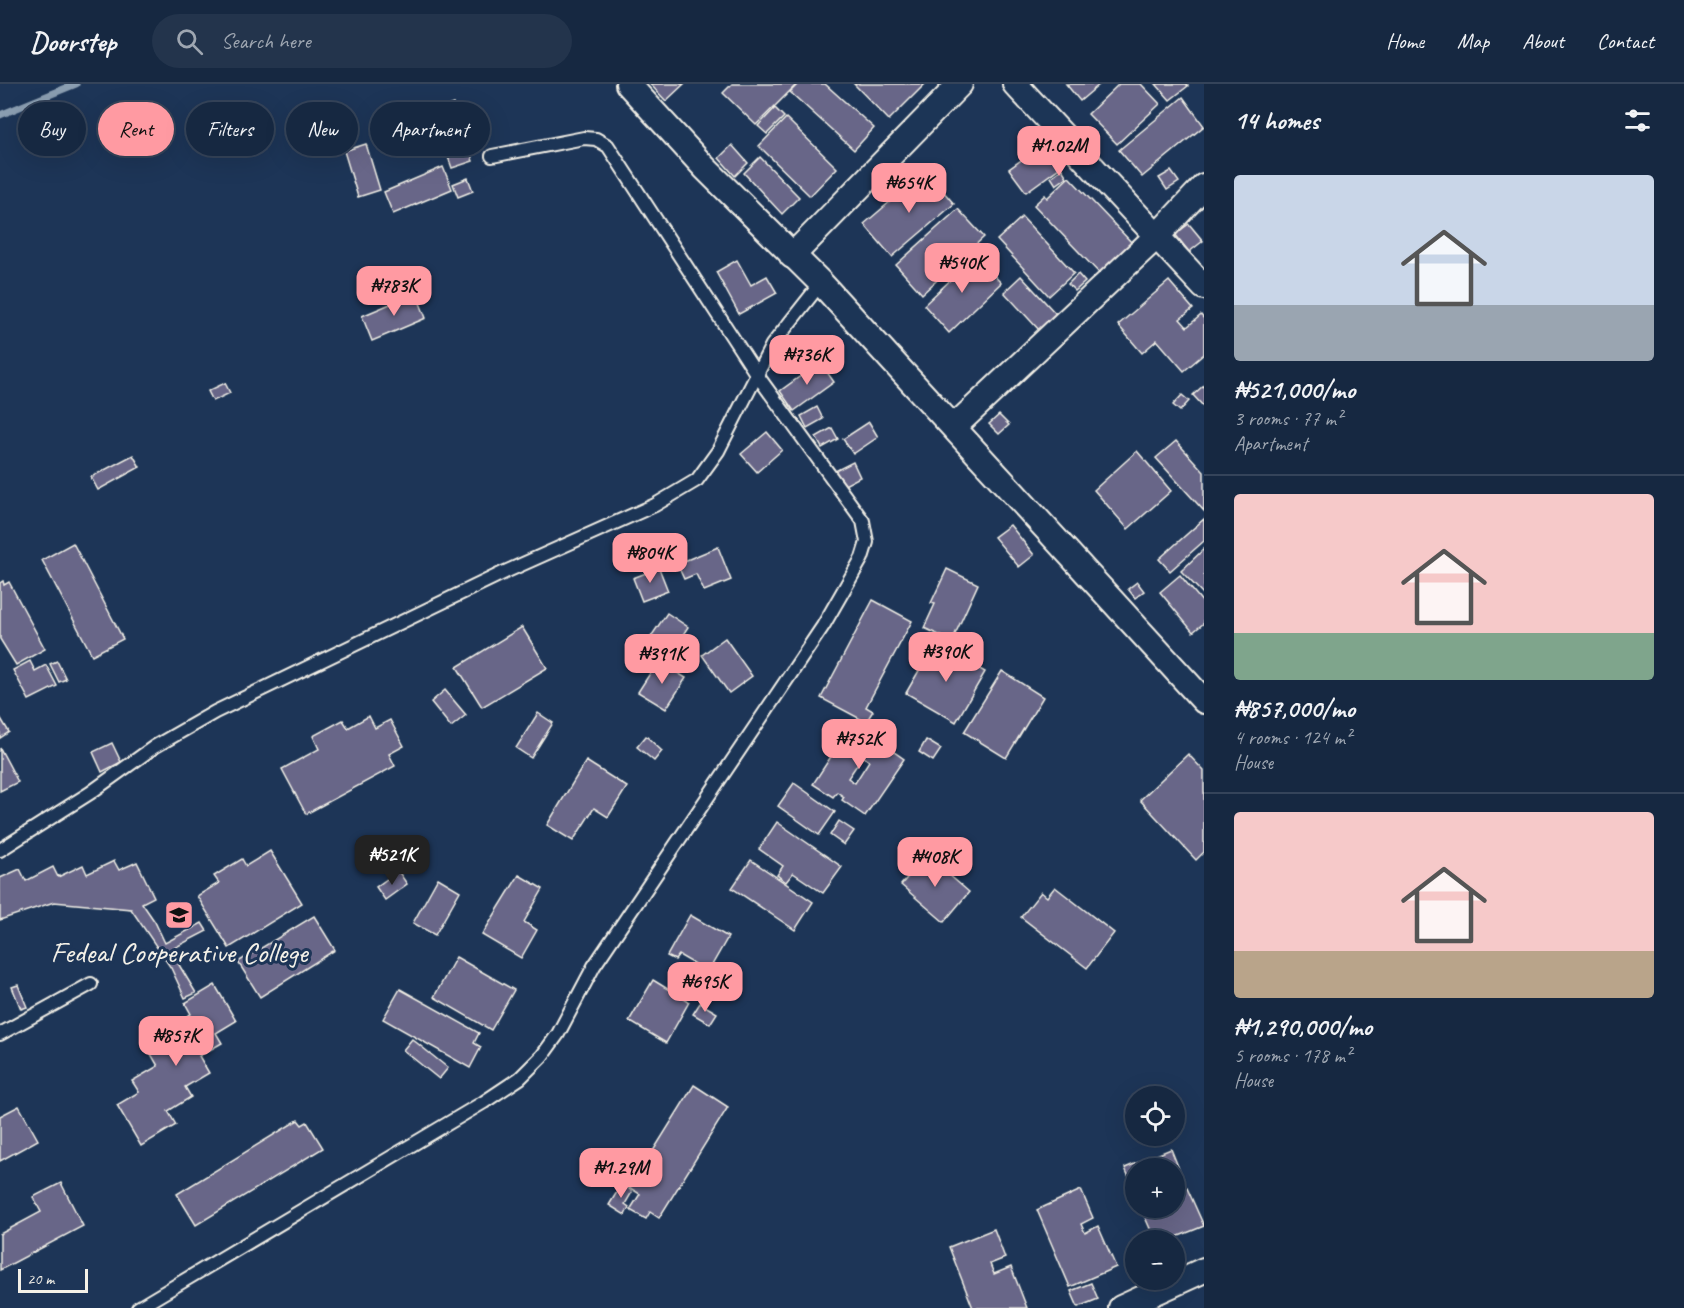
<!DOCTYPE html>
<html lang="en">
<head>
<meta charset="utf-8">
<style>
  :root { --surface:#162841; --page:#23344c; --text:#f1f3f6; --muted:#9ea6b1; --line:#35445a; --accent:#ff9aa2 }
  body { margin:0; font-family:Caveat,sans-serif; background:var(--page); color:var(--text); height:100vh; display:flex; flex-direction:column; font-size:22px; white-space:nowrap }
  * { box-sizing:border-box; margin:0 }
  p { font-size:20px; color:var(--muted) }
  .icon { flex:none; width:33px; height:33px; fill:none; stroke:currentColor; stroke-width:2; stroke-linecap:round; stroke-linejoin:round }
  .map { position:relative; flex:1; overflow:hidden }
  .sheet { display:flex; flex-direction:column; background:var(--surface); width:480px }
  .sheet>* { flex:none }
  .guide { position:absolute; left:18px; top:18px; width:570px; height:54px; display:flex; gap:12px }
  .buttons { position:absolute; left:1125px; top:1002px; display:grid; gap:12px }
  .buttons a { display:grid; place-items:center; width:60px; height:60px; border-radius:50%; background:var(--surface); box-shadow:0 6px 24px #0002,0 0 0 2px var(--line); font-size:30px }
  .scale { position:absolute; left:18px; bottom:15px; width:70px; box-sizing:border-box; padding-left:6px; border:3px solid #f4f1e8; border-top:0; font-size:16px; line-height:21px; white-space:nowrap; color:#f4f1e8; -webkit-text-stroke:4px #1d3557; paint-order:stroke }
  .price { position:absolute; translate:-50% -51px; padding:0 14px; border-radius:12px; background:var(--accent); color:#111; font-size:20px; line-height:39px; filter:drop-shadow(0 2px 3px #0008) }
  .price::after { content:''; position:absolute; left:50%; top:36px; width:18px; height:14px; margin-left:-9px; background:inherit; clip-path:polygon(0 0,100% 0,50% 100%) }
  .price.on { background:#222; color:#fff }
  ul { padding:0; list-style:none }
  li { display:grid; align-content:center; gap:12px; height:318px; padding:0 30px }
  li+li { border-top:2px solid var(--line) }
  li span { display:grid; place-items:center; height:186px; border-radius:6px; color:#555 }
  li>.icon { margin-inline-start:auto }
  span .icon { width:108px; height:108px; fill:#fffc; stroke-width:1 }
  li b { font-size:26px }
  h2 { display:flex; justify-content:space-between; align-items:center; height:72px; padding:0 30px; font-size:26px }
  .tag { padding:0 21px; border-radius:27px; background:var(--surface); box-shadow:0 6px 24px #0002,0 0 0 2px var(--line); font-size:21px; line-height:54px }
  .tag.on { background:var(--accent); color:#111 }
  header { display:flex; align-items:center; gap:36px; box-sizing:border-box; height:84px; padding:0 30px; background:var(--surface); border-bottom:2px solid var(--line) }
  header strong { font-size:28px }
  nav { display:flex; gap:33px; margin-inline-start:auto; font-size:21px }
  .search { width:420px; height:54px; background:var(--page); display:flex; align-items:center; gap:15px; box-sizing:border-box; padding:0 21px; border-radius:33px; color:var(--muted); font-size:22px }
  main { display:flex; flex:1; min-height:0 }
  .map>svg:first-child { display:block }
</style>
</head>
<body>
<header>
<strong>Doorstep</strong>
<div class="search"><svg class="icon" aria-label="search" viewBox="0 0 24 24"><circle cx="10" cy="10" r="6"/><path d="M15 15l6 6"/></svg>Search here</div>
<nav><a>Home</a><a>Map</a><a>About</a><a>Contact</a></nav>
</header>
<main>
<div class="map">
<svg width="1204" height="1224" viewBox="0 0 1204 1224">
  <rect width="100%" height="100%" fill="#1d3557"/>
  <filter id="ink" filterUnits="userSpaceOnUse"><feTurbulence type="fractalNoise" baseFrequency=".0167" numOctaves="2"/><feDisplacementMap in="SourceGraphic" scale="12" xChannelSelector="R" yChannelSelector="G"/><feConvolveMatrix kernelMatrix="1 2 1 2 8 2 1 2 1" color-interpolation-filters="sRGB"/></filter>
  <g filter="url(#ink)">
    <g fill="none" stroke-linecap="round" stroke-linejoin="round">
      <path stroke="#8b9eb1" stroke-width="7" d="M0,31l76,-31"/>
    </g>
    <g fill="#676688" stroke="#f4f1e8" stroke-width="1.5" fill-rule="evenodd">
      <path d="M650,0h34l-18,17z"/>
      <path d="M732,0h63l1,1 -40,40 -33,-32z"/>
      <path d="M798,0h27l49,44 -20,22 -64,-58z"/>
      <path d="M854,0h71l-36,36z"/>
      <path d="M1066,0h34l-20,17z"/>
      <path d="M1119,0h22l19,20 -43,40 -29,-30z"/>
      <path d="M1156,0h30l2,2 -18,14z"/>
      <path d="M1183,13l21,29 -62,51 -23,-27z"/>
      <path d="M453,20l20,57 -21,7 -20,-56z"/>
      <path d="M775,24l9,9 -17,17 -9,-8z"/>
      <path d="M786,34l51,50 -27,28 -51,-50z"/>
      <path d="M366,60l14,46 -22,7 -14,-46z"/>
      <path d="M732,61l16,18 -13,13 -16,-18z"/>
      <path d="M1042,61l17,23 -33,24 -17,-23z"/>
      <path d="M760,73l39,40 -17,17 -38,-41z"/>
      <path d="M443,83l9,22 -59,25 -9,-22z"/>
      <path d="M1062,85l5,8 -11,8 -5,-8z"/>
      <path d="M926,87l28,33 -62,53 -28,-33z"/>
      <path d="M1171,87l8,11 -12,8 -8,-12z"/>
      <path d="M1069,93l64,67 -32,31 -67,-70 11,-10 2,3z"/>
      <path d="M468,94l5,13 -15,6 -5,-13z"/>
      <path d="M958,125l26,28 -62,57 -26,-29z"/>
      <path d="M1022,133l52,56 -25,23 -52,-56z"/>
      <path d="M1189,140l14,17 -14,11 -14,-18z"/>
      <path d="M976,172l25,27 -52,50 -25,-28z"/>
      <path d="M737,176l14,25 16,-9 10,17 -38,21 -23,-42z"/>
      <path d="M1078,190l7,8 -10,9 -7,-7z"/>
      <path d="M1021,192l36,39 -17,16 -36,-39z"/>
      <path d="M1169,197l24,28 -13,10 7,8 14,-12 3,4v35l-20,17 -27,-31 -15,13 -24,-28z"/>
      <path d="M416,209l10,25 -54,23 -10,-25z"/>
      <path d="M810,269l6,10 -16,10 -6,-10z"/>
      <path d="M820,278l14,20 -40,29 -14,-20z"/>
      <path d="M225,299l5,10 -17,8 -5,-10z"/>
      <path d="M1204,301v22l-11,-12z"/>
      <path d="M1182,311l7,6 -9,10 -7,-6z"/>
      <path d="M817,323l6,12 -16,9 -6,-12z"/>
      <path d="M999,331l10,10 -10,9 -10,-10z"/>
      <path d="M869,338l9,15 -25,17 -10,-15z"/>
      <path d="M832,344l6,11 -16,9 -6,-11z"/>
      <path d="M767,348l15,18 -25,22 -16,-18z"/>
      <path d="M1176,357l28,31v39l-48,-53z"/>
      <path d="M1137,367l34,40 -43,38 -34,-39z"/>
      <path d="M133,371l7,12 -42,23 -7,-13z"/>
      <path d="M853,378l7,15 -17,9 -8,-15z"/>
      <path d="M1204,435v22l-34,30 -11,-12z"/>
      <path d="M1010,441l24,30 -15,12 -25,-30z"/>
      <path d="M73,459l50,96 -31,16 -50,-95z"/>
      <path d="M718,463l13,33 -27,11 -8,-17 -12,5 -7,-15z"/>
      <path d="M1204,465v46l-23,-24z"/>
      <path d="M659,484l9,23 -26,10 -9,-23z"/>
      <path d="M947,485l31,15 -26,57 -28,-13 11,-24 -4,-1z"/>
      <path d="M1180,491l24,29v19l-11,9 -33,-40z"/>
      <path d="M3,497l1,4 5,-3 36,67 -29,16 -16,-26v-56z"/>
      <path d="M1137,498l7,9 -9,7 -7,-9z"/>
      <path d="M873,516l39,21 -46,86 7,4 -7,11 -45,-24z"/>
      <path d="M667,529l21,14 -19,29 -21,-15z"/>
      <path d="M522,543l25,41 -65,39 -25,-40z"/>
      <path d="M725,554l27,38 -23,17 -27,-38z"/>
      <path d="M935,559l50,29 -29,50 -50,-29z"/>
      <path d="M30,577l5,10 11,-6 11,21 -28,14 -16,-30z"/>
      <path d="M57,577l9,18 -7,3 -9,-18z"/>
      <path d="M658,577l28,17 -20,31 -28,-17z"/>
      <path d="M1002,587l41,26 -37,61 -42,-26z"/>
      <path d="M445,606l21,25 -15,12 -20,-25z"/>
      <path d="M538,629l15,10 -22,35 -15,-10z"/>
      <path d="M369,632l6,12 15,-8 14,26 -15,8 6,12 -89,48 -24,-45 37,-20 -6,-13 30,-16 5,8z"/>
      <path d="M0,633l9,15 -9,6z"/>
      <path d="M853,639l21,14 -4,5 7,5 3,-5 24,17 -39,57 -23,-16 2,-3 -7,-5 -4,5 -20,-13zM863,672l6,5 -14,22 -7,-5z"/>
      <path d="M646,652l16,15 -8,10 -17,-14z"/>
      <path d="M926,656l15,9 -8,12 -14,-9z"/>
      <path d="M112,659l9,19 -19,10 -9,-20z"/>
      <path d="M0,664l18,34 -18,9z"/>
      <path d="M1188,670l16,17v81l-8,8 -56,-60z"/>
      <path d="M586,677l41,26 -19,30 -14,-9 -21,33 -26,-16z"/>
      <path d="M794,699l41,29 -16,23 -41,-29z"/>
      <path d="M839,737l15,10 -10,14 -14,-10z"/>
      <path d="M777,738l65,45 -19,26 -30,-20 -7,9 -9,-7 6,-9 -24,-17z"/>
      <path d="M270,767l32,52 -73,45 -32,-52 22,-13 -5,-7 28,-17 4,7z"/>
      <path d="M926,771l43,37 -25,30 -43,-37z"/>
      <path d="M751,776l62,42 -18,28 -63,-42z"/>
      <path d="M114,777l5,9 18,-8 17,35 -12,6 13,19 10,21 37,-20 5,8 -37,19 26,43 -11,5 -14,-30 -40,-59 -77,-7 -54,18v-42l20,-9 6,12 27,-14 5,10 25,-12 4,9z"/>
      <path d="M398,787l9,13 -22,16 -9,-13z"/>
      <path d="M519,791l24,14 -19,33 13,8 -16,28 -39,-23z"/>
      <path d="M438,794l22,13 -25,44 -22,-12z"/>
      <path d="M1055,803l59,46 -27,35 -66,-51 20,-25 6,5z"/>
      <path d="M690,831l38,22 -20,35 -29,-17 -4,5 -8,-4z"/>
      <path d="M314,832l21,34 -75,47 -22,-35z"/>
      <path d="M456,873l58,33 -23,40 -57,-33z"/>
      <path d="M653,896l36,22 -23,41 -37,-22z"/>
      <path d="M18,901l9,22 -6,2 -9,-22z"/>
      <path d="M215,901l21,36 -20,12 6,10 -23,13 10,17 -24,14 6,10 -23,14 8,14 -35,21 -24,-41 22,-13 -7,-11 26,-15 -7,-12 24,-14 -8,-12 24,-14 -6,-11z"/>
      <path d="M400,905l79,44 -5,10 7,4 -11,21 -87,-49z"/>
      <path d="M700,919l17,10 -7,11 -17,-10z"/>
      <path d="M412,955l36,29 -9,11 -36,-29z"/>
      <path d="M694,1001l34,22 -69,111 -9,-6 -4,7 -16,-9 10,-16 -10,-6z"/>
      <path d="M19,1022l19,34 -38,21v-45z"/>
      <path d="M298,1036l4,5 5,-3 16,26 -127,77 -19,-31z"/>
      <path d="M1171,1065l12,30 -9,4v-15h-38v26l-11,-26z"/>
      <path d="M623,1098l9,10 -7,12 4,3 -4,8 -16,-10z"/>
      <path d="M61,1099l22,43 -83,44v-36l41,-22 -8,-15z"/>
      <path d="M1187,1104l17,38 -35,14h-14l-14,-32h33v-14z"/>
      <path d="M1081,1106l12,28 -12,6 4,9 13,-7 18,41 -46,20 -33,-77z"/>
      <path d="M994,1145l11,29 -15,6 4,10 17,-7 16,41h-54l-24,-61z"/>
      <path d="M1091,1199l7,16 -20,8 -7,-16z"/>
    </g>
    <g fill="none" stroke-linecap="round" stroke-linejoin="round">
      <g stroke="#f4f1e8" stroke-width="16">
        <g id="service">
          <path d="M0,766l90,-57 64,-46 61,-35 290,-140 150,-67 42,-25 21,-29 54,-106 49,-62"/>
          <path d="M0,950l91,-50"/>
          <path d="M138,1224l346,-206 36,-24 22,-22 16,-22 36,-68 229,-340 39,-68 5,-16 -4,-21 -106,-146 -149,-229 -12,-7 -12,-1 -92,18"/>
        </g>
      </g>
      <g stroke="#f4f1e8" stroke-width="28">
        <g id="minor">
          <path d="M628,0l77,84 116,115 383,418"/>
          <path d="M1015,0l189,203"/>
          <path d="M792,172l168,-172"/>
          <path d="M954,343l203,-191 47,-50"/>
          <path d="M1121,1224l83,-38"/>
        </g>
      </g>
      <use href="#service" stroke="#1d3557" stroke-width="12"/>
      <use href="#minor" stroke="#1d3557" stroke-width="24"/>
    </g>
  </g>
  <defs>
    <g id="university-square" transform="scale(1.5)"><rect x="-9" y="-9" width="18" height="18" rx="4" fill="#ff9aa2" stroke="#1d3557"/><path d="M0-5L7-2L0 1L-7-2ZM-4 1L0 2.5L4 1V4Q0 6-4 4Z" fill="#111"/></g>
  </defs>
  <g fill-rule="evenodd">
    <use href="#university-square" x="179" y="831"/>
  </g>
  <g text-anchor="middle" stroke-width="6" stroke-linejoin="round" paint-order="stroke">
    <g font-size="30" fill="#f4f1e8" stroke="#1d3557">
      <text x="179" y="878">Fedeal Cooperative College</text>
    </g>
  </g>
</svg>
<div class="buttons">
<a><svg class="icon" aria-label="locate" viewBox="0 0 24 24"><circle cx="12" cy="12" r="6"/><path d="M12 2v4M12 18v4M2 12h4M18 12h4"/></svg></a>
<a>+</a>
<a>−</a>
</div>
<div class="scale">20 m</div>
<b class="price" style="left:1059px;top:93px">₦1.02M</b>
<b class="price" style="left:909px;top:130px">₦654K</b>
<b class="price" style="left:962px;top:210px">₦540K</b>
<b class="price" style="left:394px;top:233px">₦783K</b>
<b class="price" style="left:807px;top:302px">₦736K</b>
<b class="price" style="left:650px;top:500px">₦804K</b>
<b class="price" style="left:946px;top:599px">₦390K</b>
<b class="price" style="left:662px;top:601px">₦391K</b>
<b class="price" style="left:859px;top:686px">₦752K</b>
<b class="price on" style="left:392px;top:802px">₦521K</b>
<b class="price" style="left:935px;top:804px">₦408K</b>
<b class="price" style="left:705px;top:929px">₦695K</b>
<b class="price" style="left:176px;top:983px">₦857K</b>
<b class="price" style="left:621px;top:1115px">₦1.29M</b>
<div class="guide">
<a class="tag">Buy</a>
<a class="tag on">Rent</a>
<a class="tag">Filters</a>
<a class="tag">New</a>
<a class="tag">Apartment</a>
</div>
</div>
<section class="sheet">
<h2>14 homes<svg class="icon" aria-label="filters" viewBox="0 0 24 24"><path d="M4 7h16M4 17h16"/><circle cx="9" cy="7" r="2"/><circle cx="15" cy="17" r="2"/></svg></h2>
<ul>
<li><span style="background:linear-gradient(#c9d6e8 70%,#9aa5b1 0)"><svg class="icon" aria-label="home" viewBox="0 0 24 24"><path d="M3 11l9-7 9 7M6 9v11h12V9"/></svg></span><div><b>₦521,000/mo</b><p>3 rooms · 77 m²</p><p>Apartment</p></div></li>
<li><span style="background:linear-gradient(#f6c9c9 75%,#7fa58c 0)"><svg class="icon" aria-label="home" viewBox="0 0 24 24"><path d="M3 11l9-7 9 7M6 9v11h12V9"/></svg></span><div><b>₦857,000/mo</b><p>4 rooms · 124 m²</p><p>House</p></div></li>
<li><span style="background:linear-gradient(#f6c9c9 75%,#b9a48a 0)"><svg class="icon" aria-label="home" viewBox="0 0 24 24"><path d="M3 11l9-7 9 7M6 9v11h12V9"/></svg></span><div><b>₦1,290,000/mo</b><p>5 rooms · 178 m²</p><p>House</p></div></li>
</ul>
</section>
</main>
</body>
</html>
